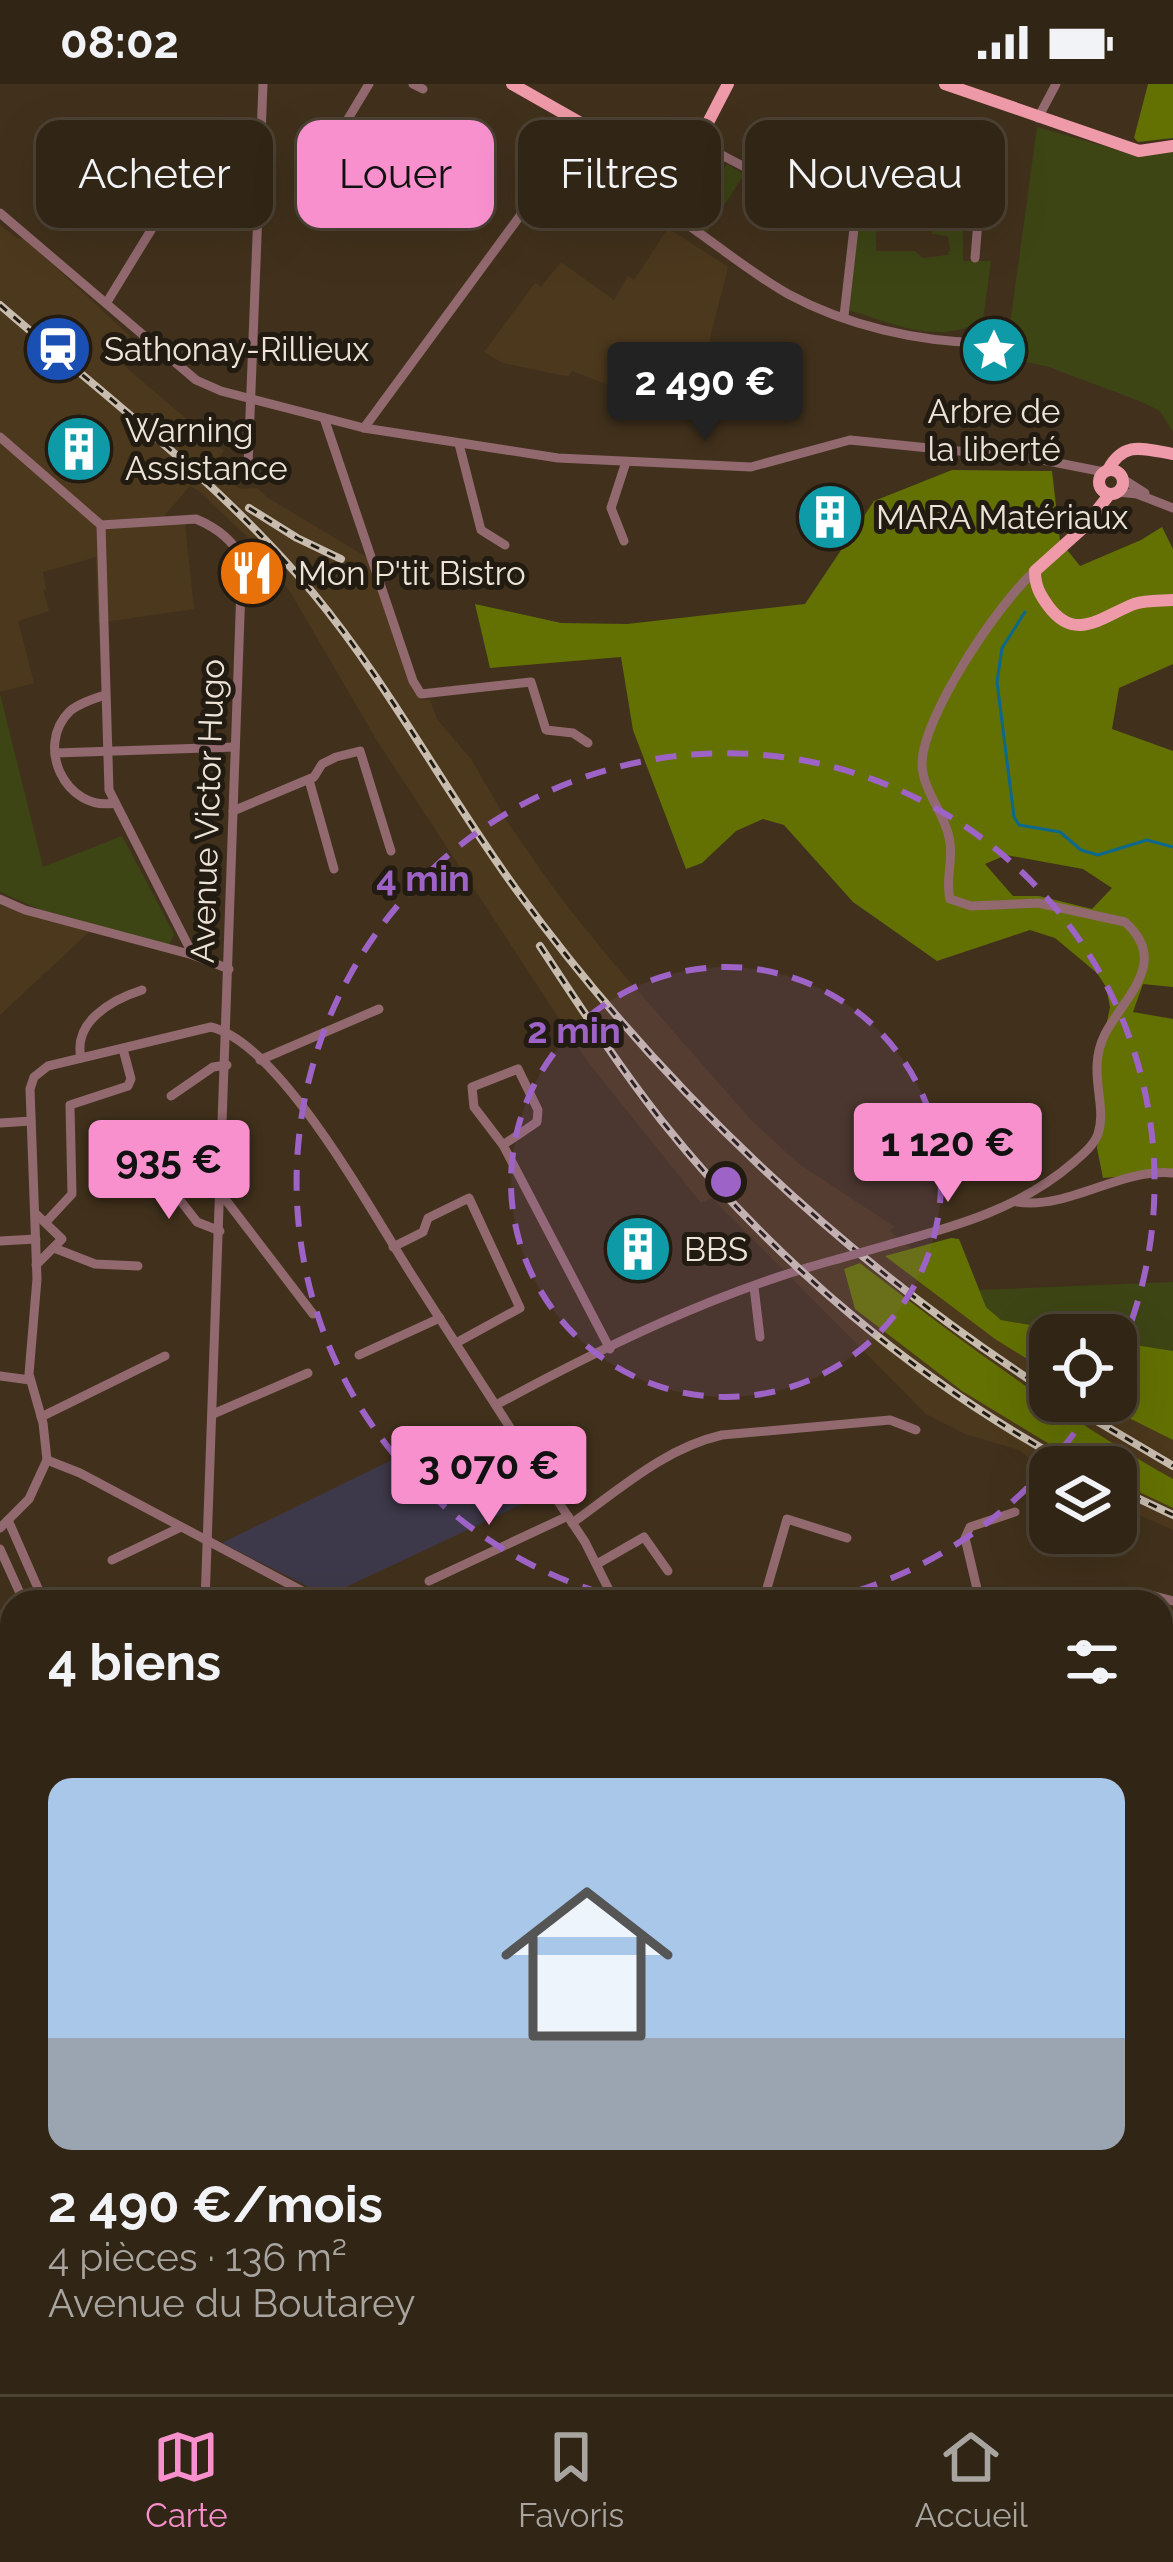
<!DOCTYPE html>
<html lang="fr">
<head>
<meta charset="utf-8">
<style>
  :root { --surface:#312515; --page:#392d1e; --text:#f1f3f6; --muted:#a8a5a0; --line:#4c4234; --accent:#f790cd }
  body { margin:0; font-family:Raleway,sans-serif; background:var(--page); color:var(--text); height:100vh; display:flex; flex-direction:column; font-size:45px; white-space:nowrap }
  * { box-sizing:border-box; margin:0 }
  p { font-size:39px; color:var(--muted) }
  .icon { flex:none; width:66px; height:66px; fill:none; stroke:currentColor; stroke-width:2; stroke-linecap:round; stroke-linejoin:round }
  .map { position:relative; flex:1; overflow:hidden }
  .details { position:absolute; left:0px; top:1506px; width:1173px; height:804px; display:flex; flex-direction:column; background:var(--surface); border-radius:36px 36px 0 0; box-shadow:0 12px 48px #0002,0 0 0 3px var(--line) }
  .details>* { flex:none }
  .banner { position:absolute; left:36px; top:36px; width:1101px; height:108px; display:flex; gap:24px }
  .tools { position:absolute; left:1029px; top:1230px; display:grid; gap:24px }
  .tools a { display:grid; place-items:center; width:108px; height:108px; border-radius:24px; background:var(--surface); box-shadow:0 12px 48px #0002,0 0 0 3px var(--line); font-size:60px }
  .price { position:absolute; translate:-50% -102px; padding:0 27px; border-radius:12px; background:var(--accent); color:#111; font-size:39px; line-height:78px; filter:drop-shadow(0 3px 6px #0008) }
  .price::after { content:''; position:absolute; left:50%; top:72px; width:36px; height:27px; margin-left:-18px; background:inherit; clip-path:polygon(0 0,100% 0,50% 100%) }
  .price.selected { background:#222; color:#fff }
  ul { padding:0; list-style:none }
  li { display:grid; align-content:center; gap:24px; height:636px; padding:0 48px }
  li span { display:grid; place-items:center; height:372px; border-radius:24px; color:#555 }
  li>.icon { margin-inline-start:auto }
  span .icon { width:216px; height:216px; fill:#fffc; stroke-width:1 }
  li b { font-size:51px }
  h2 { display:flex; justify-content:space-between; align-items:center; height:144px; padding:0 48px; font-size:51px }
  .tag { padding:0 42px; border-radius:24px; background:var(--surface); box-shadow:0 12px 48px #0002,0 0 0 3px var(--line); font-size:42px; line-height:108px }
  .tag.selected { background:var(--accent); color:#111 }
  .status { display:flex; justify-content:space-between; align-items:center; height:84px; padding:0 60px; background:var(--surface); direction:ltr }
  .status svg { height:33px; fill:currentColor }
  .menu { display:flex; justify-content:space-around; align-items:center; height:168px; border-top:3px solid var(--line); background:var(--surface); font-size:33px; color:var(--muted) }
  .menu a { display:grid; justify-items:center; gap:6px }
  .menu .selected { color:var(--accent) }
  .map>svg:first-child { display:block }
</style>
</head>
<body>
<div class="status"><b>08:02</b><svg viewBox="0 0 49 12"><path d="M0 12V9h3v3zM5 12V6h3v6zM10 12V3h3v9zM15 12V0h3v12zM26 1h20v11H26zM47 4h2v5h-2z"/></svg></div>
<div class="map">
<svg width="1173" height="2310" viewBox="0 0 1173 2310">
  <rect width="100%" height="100%" fill="#41311c"/>
  <g fill="#4c381d">
    <path d="M0,141l18,14 6,-1 106,98 -16,21 110,94 -10,15 26,23 17,-1 11,10 100,60 44,131 9,11h9l7,19 34,40 39,67 50,71 49,61 142,162 48,44 96,63 -5,4 160,134v36h66l57,23v106l-57,-25v-38h-66v8l-31,-25 -54,-16 -39,-20 -214,-216 -11,5 -114,-142 -211,-322 -84,-144 -32,-46 -61,-58 -9,-5 -25,29 1,10 19,-2 9,86 -96,14 -2,-66 -53,15 3,17 -3,1 6,21 -31,10 16,62 -34,9z"/>
    <path d="M668,144l60,39 -36,143 -36,8 -37,-29 -47,-18 -3,5 -9,-1 -57,-12 -19,-11 51,-69 6,4 20,-25 53,38 14,-24 6,4z"/>
    <path d="M0,820l91,26 -91,85z"/>
  </g>
  <path fill="#3e394a" d="M453,1346l29,58 46,-22 16,28 -217,102 -105,-53z"/>
  <g fill="#3d4515">
    <path d="M1037,43l101,29 35,-5v281l-13,-21 -18,-9 -96,-36 -52,-10 1,-17h13z"/>
    <path d="M727,80l30,18 -3,4 -13,-7 -34,53 -16,-10z"/>
    <path d="M893,136l-1,9 -16,3v19h39l8,7 24,-3 3,-5 -2,-14 -16,-2 1,-8 30,-2v37h28l-8,59c-45,26 -89,4 -134,-10l9,-85 5,-4z"/>
    <path d="M0,610l43,173 79,-31 52,98 -5,11 -130,-36 -39,-17z"/>
    <path d="M1173,1198v69l-8,1 -49,-10v-7h-31l-11,-5 3,-13 -28,11 -48,-8 -15,-13 -7,-17z"/>
    <path d="M1031,2298h77l6,12h-80z"/>
  </g>
  <g fill="#637102" fill-rule="evenodd">
    <path d="M1148,0h25v54l-35,4 -4,-4z"/>
    <path d="M952,386l100,1 8,70 20,25 61,-26 21,-13 11,22v115l-54,24 -7,41 61,22v236l-30,-3 -10,28 40,7v153l-70,6 -6,-30 3,-35 -3,-41 13,-65 -4,-20 -9,-14 -42,-35 -25,-8 -93,31 -84,-59 -69,-77 -21,-6 -27,12 -34,32 -16,6 -53,-139 -12,-73 -131,11 -15,-64 86,19 66,1 178,-20 69,-103zM1006,771l77,14 29,19 -20,21 -53,-13h-26l-28,-32z"/>
    <path d="M951,1154l8,1 27,68 15,13 47,8 29,-13 -3,15 11,5h-35v38l-55,-34 -110,-83z"/>
    <path d="M860,1179c100,78 202,153 313,216v29l-57,-27v-14h-29l-125,-76 -107,-82 -11,-40z"/>
    <path d="M1116,1258l57,9v89l-78,-39h21z"/>
  </g>
  <g fill="none" stroke-linecap="round" stroke-linejoin="round">
    <path stroke="#0c688c" stroke-width="3" d="M1025,528l-23,36 -5,34 17,135 5,8 41,7 21,18 17,5 49,-15 26,7"/>
    <g stroke="#92696f" stroke-width="9">
      <path d="M413,0l10,5"/>
      <path d="M1038,34l18,-34"/>
      <path d="M699,59l93,49"/>
      <path d="M319,83l50,-83"/>
      <path d="M670,88l11,45 7,8c33,23 65,49 100,69 59,32 131,48 197,49"/>
      <path d="M824,124h155l-4,50"/>
      <path d="M0,129l196,167 25,11 143,37 194,30 193,9 99,-27 188,19 66,13"/>
      <path d="M107,218l95,-155 60,1"/>
      <path d="M844,232l12,-105 12,-50"/>
      <path d="M324,334l89,263 8,13 110,-12 15,48 27,3 15,10"/>
      <path d="M364,344l222,-302"/>
      <path d="M0,353l101,88 95,-6c19,8 37,21 46,40l-37,1043"/>
      <path d="M459,360l22,86 24,15"/>
      <path d="M248,382l15,-382"/>
      <path d="M1123,395l22,14"/>
      <path d="M1118,408l19,2 36,14"/>
      <path d="M101,441l8,265 84,165 36,14"/>
      <path d="M624,457l-13,-33 15,-46"/>
      <path d="M105,611c-12,4 -25,8 -35,16 -36,35 -4,101 45,92"/>
      <path d="M55,669l180,-6"/>
      <path d="M309,696l25,89"/>
      <path d="M233,727l81,-34 8,-13 14,-7 24,-6 31,100"/>
      <path d="M0,815l25,11 168,45"/>
      <path d="M81,974c-8,-36 30,-58 61,-68"/>
      <path d="M260,976l119,-51"/>
      <path d="M171,1012l42,-29 14,-2"/>
      <path d="M0,1039l31,-2"/>
      <path d="M503,1061l-29,-38 -2,-20 46,-18 20,41 -1,12 -34,23 107,204"/>
      <path d="M149,1076l48,62 23,9"/>
      <path d="M222,1111l91,119"/>
      <path d="M1017,1118c52,8 102,-34 156,-29"/>
      <path d="M35,1129l27,26 -26,26"/>
      <path d="M46,1138l26,-28 -2,-89 58,-19 3,-7 -8,-30"/>
      <path d="M0,1157l36,-2"/>
      <path d="M891,1160c66,-18 130,-36 183,-82 9,-8 20,-17 24,-28 10,-30 -12,-62 7,-100 20,-38 65,-72 20,-112l-87,-19 -67,3 -21,-7c-5,-19 3,-37 0,-56 -3,-27 -28,-53 -28,-79 0,-47 77,-162 113,-193"/>
      <path d="M393,1163l30,-15 5,-14 41,-20 51,110 -64,35"/>
      <path d="M54,1164l41,16 43,2"/>
      <path d="M754,1203l6,50"/>
      <path d="M359,1271l81,-37"/>
      <path d="M0,1292l30,4"/>
      <path d="M496,1321c107,-58 224,-115 342,-146"/>
      <path d="M213,1330l95,-41"/>
      <path d="M41,1333l124,-61"/>
      <path d="M47,1376l33,13 243,129"/>
      <path d="M8,1436l36,82"/>
      <path d="M572,1439c48,-34 93,-75 150,-88l168,-15 26,10"/>
      <path d="M0,1444l29,-29 18,-39 -4,-37 -14,-49 8,-95 -7,-190 4,-12 14,-11 163,-39c71,17 163,190 204,253 56,87 112,175 170,262l30,60"/>
      <path d="M0,1465l24,53"/>
      <path d="M112,1476l67,-32"/>
      <path d="M597,1480l47,-27 24,34"/>
      <path d="M429,1497l139,-65"/>
      <path d="M978,1509l17,9"/>
      <path d="M763,1518l24,-83 60,19"/>
      <path d="M934,1518l44,-9 -13,-55 5,-11 45,-15"/>
      <path d="M1091,1518l48,-10 34,9"/>
      <path d="M0,1581l12,-6"/>
      <path d="M0,1628l12,-5"/>
      <path d="M1161,1628l12,-2"/>
      <path d="M0,1740l12,15"/>
      <path d="M1161,1745l12,-2"/>
      <path d="M0,1806l12,-3"/>
      <path d="M1161,1873l12,-3"/>
      <path d="M1161,1880l12,8"/>
      <path d="M0,1958l12,-13"/>
      <path d="M1161,1963l12,-21"/>
      <path d="M0,2091l12,-13"/>
      <path d="M1161,2146l12,-6"/>
      <path d="M0,2291l15,19"/>
      <path d="M544,2298l7,12"/>
      <path d="M716,2298l3,12"/>
      <path d="M902,2298l3,12"/>
      <path d="M979,2298l6,12"/>
      <path d="M1025,2298l3,12"/>
      <path d="M1115,2298l5,12"/>
      <path d="M278,2310l19,-12"/>
      <path d="M776,2310l43,-12"/>
      <path d="M1151,2310l22,-10"/>
    </g>
    <g stroke="#ef9aa8" stroke-width="12">
      <path d="M512,0l74,42 63,44 21,2 16,-7 42,-81"/>
      <path d="M945,0l194,67 34,-5"/>
      <circle cx="1111" cy="398" r="12"/>
      <path d="M1108,386c16,-30 36,-21 65,-16"/>
      <path d="M1109,411l-26,33 -48,43c0,15 5,24 14,36 27,36 54,9 85,-3 13,-4 26,-3 39,-4"/>
      <path d="M0,2053l12,9"/>
      <path d="M358,2298l12,12"/>
    </g>
    <g stroke="#c8bcae" stroke-width="8">
      <g id="rail">
        <path d="M0,221c107,93 222,179 313,288 77,93 134,202 205,299 145,198 326,368 532,501"/>
        <path d="M249,424l48,30 44,21"/>
        <path d="M540,862c39,59 77,118 121,174 113,142 254,260 414,347"/>
        <path d="M1063,1317l110,65"/>
        <path d="M1116,1404l57,27"/>
      </g>
    </g>
    <use href="#rail" stroke="#221b11" stroke-width="3" stroke-dasharray="9" stroke-linecap="butt"/>
    <path stroke="#92696f" stroke-width="9" d="M838,1175l53,-15"/>
  </g>
  <circle cx="726" cy="1098" r="215" fill="#9e63c6" fill-opacity=".12"/>
  <g fill="none" stroke="#9e63c6" stroke-width="6" stroke-dasharray="21 15">
    <circle cx="726" cy="1098" r="215"/>
    <path d="M1094 1319A429 429 0 0 1 815 1518M637 1518A429 429 0 1 1 1116 1276"/>
  </g>
  <defs>
    <g id="station-disc" transform="scale(3.45)"><circle r="9.5" fill="#1a4fb4" stroke="#221b11"/><path d="M-3-6H3Q5-6 5-4V2Q5 4 3 4L4.5 6H3L1.5 4h-3L-3 6H-4.5L-3 4Q-5 4-5 2V-4Q-5-6-3-6ZM-3.5-4v3h7v-3ZM-3.5 1v1.5H-2V1ZM2 1v1.5H3.5V1Z" fill="#fff"/></g>
    <g id="sight-disc" transform="scale(3.45)"><circle r="9.5" fill="#0f9aa8" stroke="#221b11"/><path d="M0-6L1.8-2.2L6-1.7L2.9 1.2L3.7 5.4L0 3.3L-3.7 5.4L-2.9 1.2L-6-1.7L-1.8-2.2Z" fill="#fff"/></g>
    <g id="building-disc" transform="scale(3.45)"><circle r="9.5" fill="#0f9aa8" stroke="#221b11"/><path d="M-4-6H4V6H1V3H-1V6H-4ZM-2.5-4.3h1.7v1.8h-1.7ZM.8-4.3h1.7v1.8H.8ZM-2.5-1h1.7V.8h-1.7ZM.8-1h1.7V.8H.8Z" fill="#fff"/></g>
    <g id="restaurant-disc" transform="scale(3.45)"><circle r="9.5" fill="#e8710a" stroke="#221b11"/><path d="M-5-6h1v4h1v-4h1v4h1v-4h1v5L-1.5 .5V6h-2V.5L-5-1ZM5-6V6H3V1.5H1.5Q1.5-4 5-6Z" fill="#fff"/></g>
  </defs>
  <g fill-rule="evenodd">
    <use href="#station-disc" x="58" y="265"/>
    <use href="#sight-disc" x="994" y="266"/>
    <use href="#building-disc" x="79" y="365"/>
    <use href="#building-disc" x="830" y="433"/>
    <use href="#restaurant-disc" x="252" y="489"/>
    <use href="#building-disc" x="638" y="1165"/>
  </g>
  <g text-anchor="middle" stroke-width="10" stroke-linejoin="round" paint-order="stroke">
    <g font-size="33" fill="#eee3d7" stroke="#221b11" text-anchor="start">
      <text x="104" y="277">Sathonay-Rillieux</text>
      <text x="994" y="339" text-anchor="middle">Arbre de<tspan x="994" dy="38">la liberté</tspan></text>
      <text x="125" y="358">Warning<tspan x="125" dy="38">Assistance</tspan></text>
      <text x="876" y="445">MARA Matériaux</text>
      <text x="298" y="501">Mon P'tit Bistro</text>
      <text x="684" y="1177">BBS</text>
    </g>
    <g font-size="33" fill="#eee3d7" stroke="#221b11">
      <text transform="translate(207 727) rotate(-88)" y="12">Avenue Victor Hugo</text>
    </g>
  </g>
  <circle cx="726" cy="1098" r="18" fill="#9e63c6" stroke="#221b11" stroke-width="6"/>
  <g font-size="36" text-anchor="middle" font-weight="bold" fill="#9e63c6" stroke="#221b11" stroke-width="10" stroke-linejoin="round" paint-order="stroke">
    <text x="423" y="807">4 min</text>
    <text x="574" y="959">2 min</text>
  </g>
</svg>
<div class="tools">
<a><svg class="icon" aria-label="locate" viewBox="0 0 24 24"><circle cx="12" cy="12" r="6"/><path d="M12 2v4M12 18v4M2 12h4M18 12h4"/></svg></a>
<a><svg class="icon" aria-label="layers" viewBox="0 0 24 24"><path d="M12 4l9 5-9 5-9-5zM3 14l9 5 9-5"/></svg></a>
</div>
<b class="price selected" style="left:705px;top:360px">2 490 €</b>
<b class="price" style="left:948px;top:1121px">1 120 €</b>
<b class="price" style="left:169px;top:1138px">935 €</b>
<b class="price" style="left:489px;top:1444px">3 070 €</b>
<div class="banner">
<a class="tag">Acheter</a>
<a class="tag selected">Louer</a>
<a class="tag">Filtres</a>
<a class="tag">Nouveau</a>
</div>
<section class="details">
<h2>4 biens<svg class="icon" aria-label="filters" viewBox="0 0 24 24"><path d="M4 7h16M4 17h16"/><circle cx="9" cy="7" r="2"/><circle cx="15" cy="17" r="2"/></svg></h2>
<ul>
<li><span style="background:linear-gradient(#a9c7e8 70%,#9aa5b1 0)"><svg class="icon" aria-label="home" viewBox="0 0 24 24"><path d="M3 11l9-7 9 7M6 9v11h12V9"/></svg></span><div><b>2 490 €/mois</b><p>4 pièces · 136 m²</p><p>Avenue du Boutarey</p></div></li>
</ul>
</section>
</div>
<nav class="menu">
<a class="selected"><svg class="icon" aria-label="map" viewBox="0 0 24 24"><path d="M3 6l6-2 6 2 6-2v14l-6 2-6-2-6 2zM9 4v14M15 6v14"/></svg>Carte</a>
<a><svg class="icon" aria-label="saved" viewBox="0 0 24 24"><path d="M7 4h10v16l-5-4-5 4z"/></svg>Favoris</a>
<a><svg class="icon" aria-label="home" viewBox="0 0 24 24"><path d="M3 11l9-7 9 7M6 9v11h12V9"/></svg>Accueil</a>
</nav>
</body>
</html>
